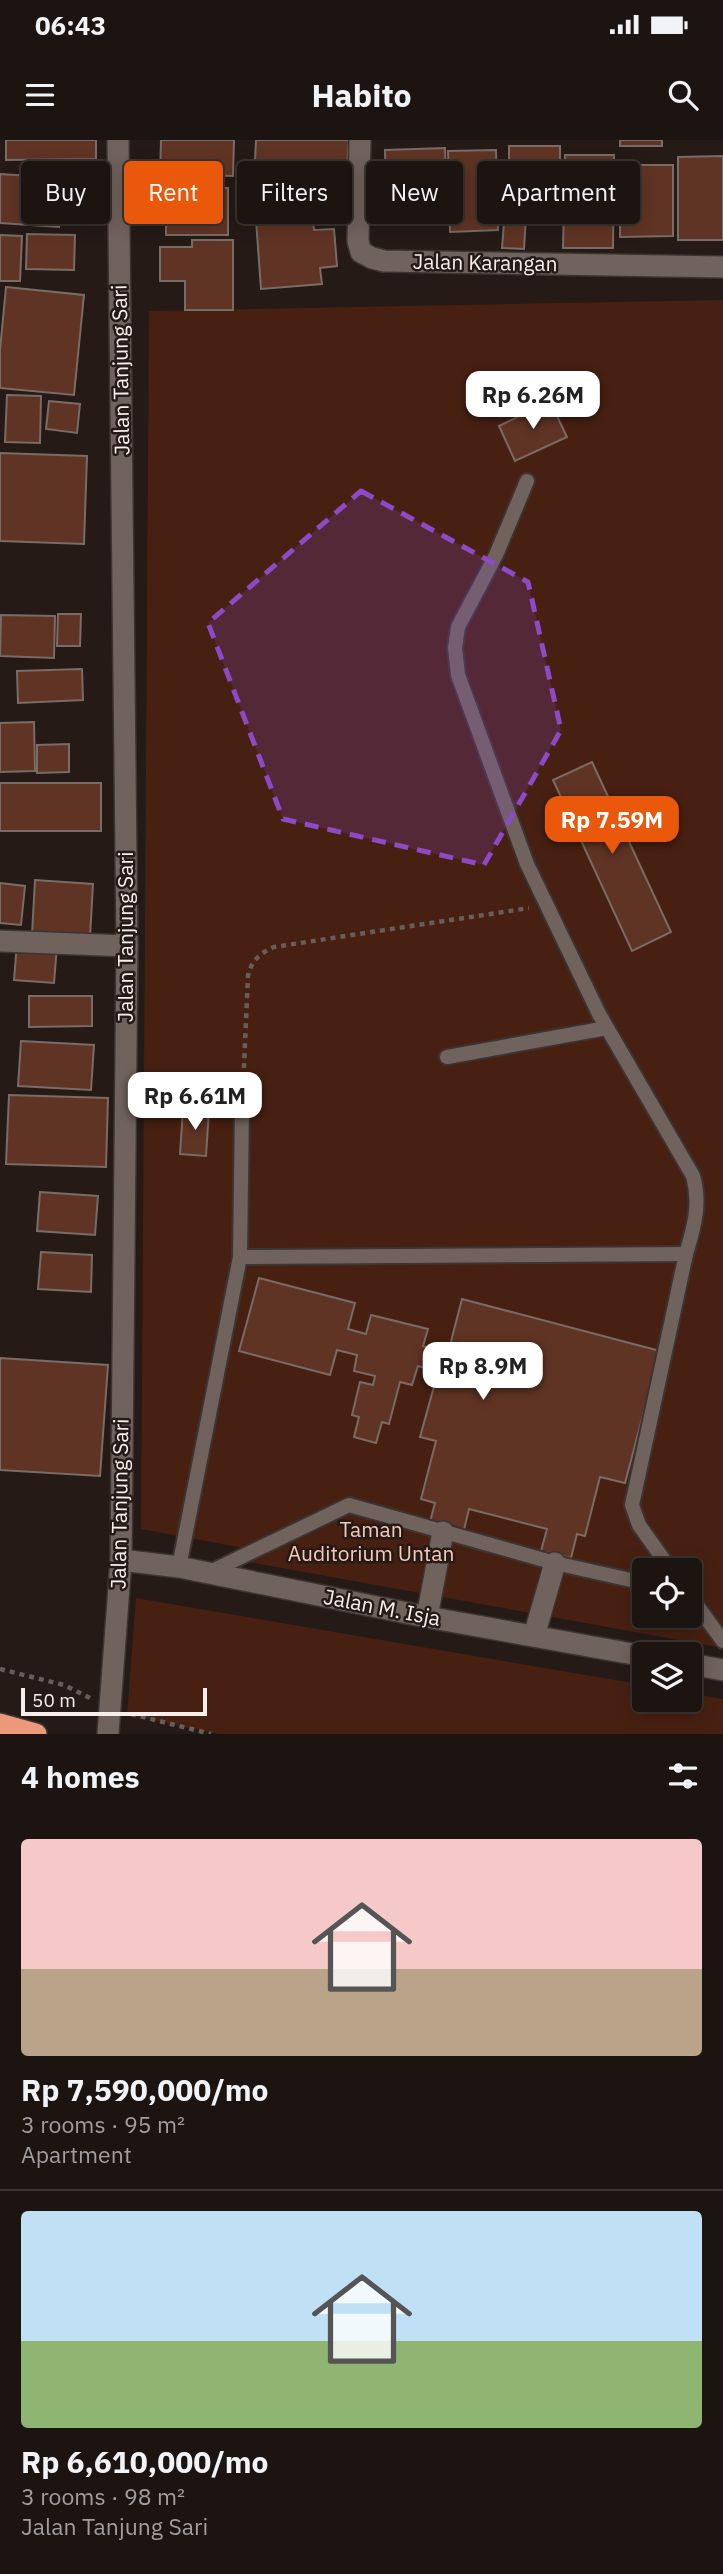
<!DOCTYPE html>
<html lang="en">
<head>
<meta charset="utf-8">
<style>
  :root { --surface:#1c1410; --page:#251d19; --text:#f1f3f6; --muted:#a09e9f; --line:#3a3330; --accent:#ea580c }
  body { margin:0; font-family:"IBM Plex Sans",sans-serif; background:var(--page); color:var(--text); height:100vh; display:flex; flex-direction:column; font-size:26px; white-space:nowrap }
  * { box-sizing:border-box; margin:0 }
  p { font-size:23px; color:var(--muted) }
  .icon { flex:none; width:38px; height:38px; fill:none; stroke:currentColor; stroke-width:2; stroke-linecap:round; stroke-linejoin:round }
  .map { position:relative; height:1594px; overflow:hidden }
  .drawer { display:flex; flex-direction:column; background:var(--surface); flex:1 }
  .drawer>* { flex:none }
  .banner { position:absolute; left:21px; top:21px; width:682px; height:63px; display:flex; gap:14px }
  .controls { position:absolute; left:632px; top:1418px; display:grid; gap:14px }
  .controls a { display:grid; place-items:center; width:70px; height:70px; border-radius:7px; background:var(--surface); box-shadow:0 4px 18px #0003,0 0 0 2px var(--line); font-size:35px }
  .scale { position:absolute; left:21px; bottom:18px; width:186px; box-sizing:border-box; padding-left:7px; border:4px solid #f6eeeb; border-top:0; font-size:19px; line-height:24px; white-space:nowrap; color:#f6eeeb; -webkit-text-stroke:5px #251a16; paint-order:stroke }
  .price { position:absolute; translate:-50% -60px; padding:0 16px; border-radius:14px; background:#fff; color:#222; font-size:23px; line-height:46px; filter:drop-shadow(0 2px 4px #0008) }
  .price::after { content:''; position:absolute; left:50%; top:42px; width:21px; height:16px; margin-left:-10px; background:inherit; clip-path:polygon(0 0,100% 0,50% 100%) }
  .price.current { background:var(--accent); color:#fff }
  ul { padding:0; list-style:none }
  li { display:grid; align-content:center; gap:14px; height:371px; padding:0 21px }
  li+li { border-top:2px solid var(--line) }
  li span { display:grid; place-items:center; height:217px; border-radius:7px; color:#555 }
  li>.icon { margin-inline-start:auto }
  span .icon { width:126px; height:126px; fill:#fffc; stroke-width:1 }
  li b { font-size:30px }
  h2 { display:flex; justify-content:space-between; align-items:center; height:84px; padding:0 21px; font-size:30px }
  .tag { padding:0 24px; border-radius:7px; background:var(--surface); box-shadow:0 4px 18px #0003,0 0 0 2px var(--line); font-size:24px; line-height:63px }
  .tag.current { background:var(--accent); color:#fff }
  .status { display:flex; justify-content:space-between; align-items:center; height:49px; padding:0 35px; background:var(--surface); direction:ltr }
  .status svg { height:19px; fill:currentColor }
  header { display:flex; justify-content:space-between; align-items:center; height:91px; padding:0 21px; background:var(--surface); font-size:32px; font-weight:800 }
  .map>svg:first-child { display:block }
</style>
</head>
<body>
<div class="status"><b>06:43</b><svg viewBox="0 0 49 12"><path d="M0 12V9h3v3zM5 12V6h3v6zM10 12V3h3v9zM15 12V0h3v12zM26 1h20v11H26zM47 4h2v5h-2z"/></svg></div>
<header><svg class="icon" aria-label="menu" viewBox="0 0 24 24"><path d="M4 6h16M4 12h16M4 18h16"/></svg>Habito<svg class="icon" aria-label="search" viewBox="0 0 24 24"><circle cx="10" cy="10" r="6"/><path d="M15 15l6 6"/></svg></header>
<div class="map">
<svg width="723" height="1594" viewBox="0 0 723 1594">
  <rect width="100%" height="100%" fill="#251a16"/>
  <g fill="#472012" fill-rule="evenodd">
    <path d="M723,160v1348l-474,-86 17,-10 -125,-23 8,-1218zM644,1430h46v45h-46z"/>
    <path d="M136,1458l508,87v14h46v-6l33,6v35h-505l-91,-19z"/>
  </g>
  <g fill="#603424" stroke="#796b66" stroke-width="2">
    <path d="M6,0h90v19l-90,1z"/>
    <path d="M161,0h73l-1,36 -73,-2z"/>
    <path d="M256,0h93l-2,26 -92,-6z"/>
    <rect x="620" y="0" width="42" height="6"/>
    <rect x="509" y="6" width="51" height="35"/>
    <path d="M445,8l2,68 -61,2 -1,-68z"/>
    <path d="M496,10l2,80 -48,2 -2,-81z"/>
    <path d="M565,15h49l-1,93h-50z"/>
    <path d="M723,16v84h-45v-83z"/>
    <path d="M620,25h53v71l-53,1z"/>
    <path d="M275,30l60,1 -1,45 -60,-1z"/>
    <path d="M0,34l62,4 -3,49 -59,-4z"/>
    <path d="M529,43l33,1 -2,37 -32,-1z"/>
    <rect x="166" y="48" width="62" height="47"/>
    <path d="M506,57l21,2 -3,50 -22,-1z"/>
    <path d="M256,80h57l1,10 20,-1 3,37 -17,2 2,16 -61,5z"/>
    <path d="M27,94l48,1 -1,35 -48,-1z"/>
    <path d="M0,95l22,1 -2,45h-20z"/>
    <path d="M192,100h41v70h-48v-29h-25v-34h32z"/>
    <path d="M6,147l78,8 -10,100 -74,-7v-38z"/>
    <path d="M7,255l34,1 -1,47 -35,-1z"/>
    <path d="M49,261l31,3 -3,29 -31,-4z"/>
    <path d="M550,261l17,36 -52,24 -16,-35z"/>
    <path d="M0,313l87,3 -3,88 -84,-3z"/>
    <path d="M58,474h23l-1,32h-23z"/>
    <path d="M1,475l54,1 -1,42 -54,-2z"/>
    <path d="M82,529l1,31 -65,3 -1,-32z"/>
    <path d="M34,582l1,49 -35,1v-49z"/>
    <path d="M69,604v28l-32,1v-28z"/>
    <path d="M592,622l79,170 -39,19 -79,-171z"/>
    <rect x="0" y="643" width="101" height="48"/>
    <path d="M35,740l58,4 -3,53 -58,-3z"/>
    <path d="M0,743l25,3 -4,39 -21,-2z"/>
    <path d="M17,803l40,3 -3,37 -40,-3z"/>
    <path d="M29,856h63v30l-63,1z"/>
    <path d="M21,901l73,4 -3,45 -73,-4z"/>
    <path d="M9,955l99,3 -2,69 -100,-3z"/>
    <path d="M183,969l26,1 -3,46 -26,-2z"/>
    <path d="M40,1052l58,4 -3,39 -58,-4z"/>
    <path d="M41,1112l51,3 -1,37 -53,-3z"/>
    <path d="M259,1138l96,25 -7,26 18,5 5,-19 57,14 -5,17 25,7 14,-54 198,52 -35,132 -25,-6 -15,59 -8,-2 -6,24 -30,-7 6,-22 -78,-20 -5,21 -34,-8 5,-19 -14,-4 15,-58 -16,-4 18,-65 -20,-6 -6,19 -12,-3 -11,42 -7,-2 -6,21 -22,-6 5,-20 -7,-2 8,-33 13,3 2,-9 -21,-5 3,-16 -20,-5 -7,25 -91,-24z"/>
    <path d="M0,1218l108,7 -8,111 -100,-6z"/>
  </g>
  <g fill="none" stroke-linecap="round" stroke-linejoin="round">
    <g stroke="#3c3431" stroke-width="18">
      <g id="lane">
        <path d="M527,341l-31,74 -38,72 -3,21 3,27 69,189 72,150 94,162c8,28 1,51 -7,78l-54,251 7,20 32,45"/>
        <path d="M447,917l160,-29"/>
        <path d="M240,1117l446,-3"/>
        <path d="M179,1427l61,-310 2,-151"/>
        <path d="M208,1433l141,-68 206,58 89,20"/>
        <path d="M690,1456l33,45"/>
      </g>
    </g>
    <g stroke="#3c3431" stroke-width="24">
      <g id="street">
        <path d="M360,0l-2,101 3,11 11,6 12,3 339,6"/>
        <path d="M0,801l127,5"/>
        <path d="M121,1420l58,7 248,50 217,39"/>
        <path d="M427,1477l16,-85"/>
        <path d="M534,1496l21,-73"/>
        <path d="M690,1524l33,6"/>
        <path d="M108,1594l13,-174 6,-614 -9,-806"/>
      </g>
    </g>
    <g stroke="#3c3431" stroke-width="24">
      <path id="highway" d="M0,1584l36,10"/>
    </g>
    <g stroke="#675d5a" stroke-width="4.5" stroke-dasharray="5 5" stroke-linecap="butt">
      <path d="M243,948l5,-112c3,-15 12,-23 26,-29l255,-39"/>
      <path d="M0,1529l64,16 26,13"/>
      <path d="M131,1574l80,20"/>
    </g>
    <use href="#lane" stroke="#70625d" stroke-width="14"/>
    <use href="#street" stroke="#70625d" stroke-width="21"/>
    <use href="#highway" stroke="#ec997b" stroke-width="21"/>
  </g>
  <path fill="#8d49c6" fill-opacity="0.2" stroke="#8d49c6" stroke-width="5" stroke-dasharray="14 9" stroke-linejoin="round" d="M361,351l167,91 33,148 -77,135 -201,-46 -75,-196z"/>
  <g text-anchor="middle" stroke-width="5" stroke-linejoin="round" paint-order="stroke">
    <g font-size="21" fill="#f6eeeb" stroke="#251a16">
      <text transform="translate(485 123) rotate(1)" y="7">Jalan Karangan</text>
      <text transform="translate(121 230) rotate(-91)" y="7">Jalan Tanjung Sari</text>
      <text transform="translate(126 797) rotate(-90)" y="7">Jalan Tanjung Sari</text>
      <text transform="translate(120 1364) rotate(-89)" y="7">Jalan Tanjung Sari</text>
      <text transform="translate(382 1468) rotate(11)" y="7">Jalan M. Isja</text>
    </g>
    <g font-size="21" fill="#f9c9b8" stroke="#251a16">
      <text x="371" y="1397">Taman<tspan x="371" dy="24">Auditorium Untan</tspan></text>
    </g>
  </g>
</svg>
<div class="controls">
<a><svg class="icon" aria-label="locate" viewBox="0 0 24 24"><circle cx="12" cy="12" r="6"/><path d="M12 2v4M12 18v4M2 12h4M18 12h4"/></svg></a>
<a><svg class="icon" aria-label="layers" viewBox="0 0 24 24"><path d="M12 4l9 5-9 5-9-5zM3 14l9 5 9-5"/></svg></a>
</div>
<div class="scale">50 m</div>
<b class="price" style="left:533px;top:291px">Rp 6.26M</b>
<b class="price current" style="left:612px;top:716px">Rp 7.59M</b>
<b class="price" style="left:195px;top:992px">Rp 6.61M</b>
<b class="price" style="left:483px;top:1262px">Rp 8.9M</b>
<div class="banner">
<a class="tag">Buy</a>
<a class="tag current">Rent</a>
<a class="tag">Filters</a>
<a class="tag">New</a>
<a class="tag">Apartment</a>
</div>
</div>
<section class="drawer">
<h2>4 homes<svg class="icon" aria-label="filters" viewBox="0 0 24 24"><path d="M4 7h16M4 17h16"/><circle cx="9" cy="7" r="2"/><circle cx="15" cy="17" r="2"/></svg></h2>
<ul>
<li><span style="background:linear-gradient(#f6c9c9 60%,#b9a48a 0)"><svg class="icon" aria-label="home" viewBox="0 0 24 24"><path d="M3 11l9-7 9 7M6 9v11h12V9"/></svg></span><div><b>Rp 7,590,000/mo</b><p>3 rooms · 95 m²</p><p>Apartment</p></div></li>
<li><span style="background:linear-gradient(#bfe0f5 60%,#8fb573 0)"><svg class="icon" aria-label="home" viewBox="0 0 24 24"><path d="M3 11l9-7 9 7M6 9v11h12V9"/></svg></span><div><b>Rp 6,610,000/mo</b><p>3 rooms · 98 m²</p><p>Jalan Tanjung Sari</p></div></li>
</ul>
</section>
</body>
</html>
